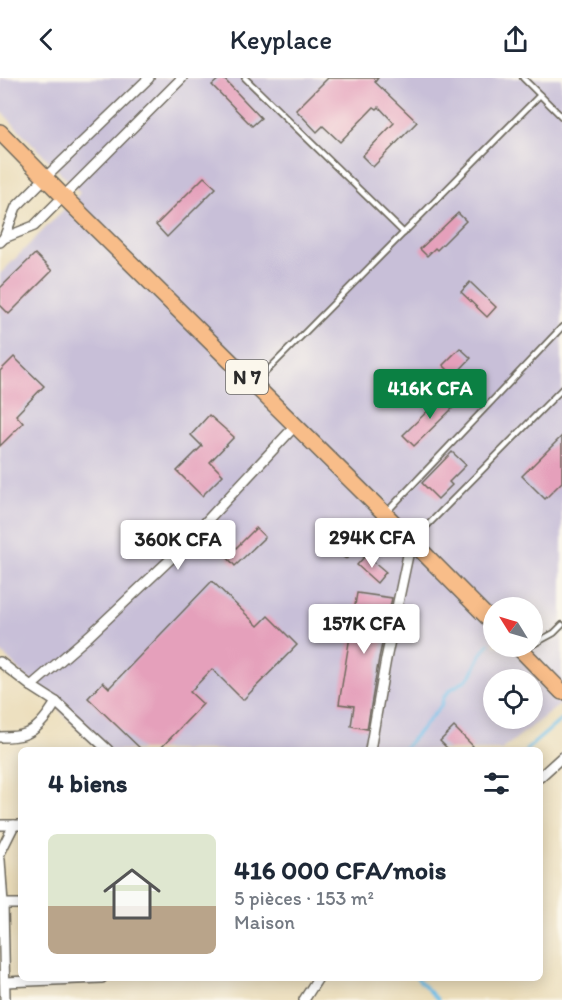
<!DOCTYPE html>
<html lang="fr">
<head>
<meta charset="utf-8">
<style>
  :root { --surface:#fff; --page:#f2f2f3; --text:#1f2937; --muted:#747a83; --line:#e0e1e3; --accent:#0b8043 }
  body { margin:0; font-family:Itim,sans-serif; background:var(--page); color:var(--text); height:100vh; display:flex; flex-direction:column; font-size:22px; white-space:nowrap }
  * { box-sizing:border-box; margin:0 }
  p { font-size:20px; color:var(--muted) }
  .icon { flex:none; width:33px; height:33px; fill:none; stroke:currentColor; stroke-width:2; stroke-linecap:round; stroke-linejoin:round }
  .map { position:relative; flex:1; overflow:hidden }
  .panel { position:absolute; left:18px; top:669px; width:525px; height:234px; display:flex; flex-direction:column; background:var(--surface); border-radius:9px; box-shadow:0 3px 15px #0003 }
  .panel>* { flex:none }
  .needle { width:39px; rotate:307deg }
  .fabs { position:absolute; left:483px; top:519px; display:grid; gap:12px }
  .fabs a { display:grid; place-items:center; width:60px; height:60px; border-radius:50%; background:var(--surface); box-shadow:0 3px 15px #0003; font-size:30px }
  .price { position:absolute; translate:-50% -51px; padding:0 14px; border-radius:6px; background:#fff; color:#222; font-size:20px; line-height:39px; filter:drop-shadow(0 2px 3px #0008) }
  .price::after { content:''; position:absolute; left:50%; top:36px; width:18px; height:14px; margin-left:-9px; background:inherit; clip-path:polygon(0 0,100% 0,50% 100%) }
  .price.on { background:var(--accent); color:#fff }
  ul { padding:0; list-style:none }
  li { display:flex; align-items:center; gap:18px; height:150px; padding:0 30px }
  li+li { border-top:2px solid var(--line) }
  li span { display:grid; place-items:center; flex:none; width:168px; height:120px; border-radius:9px; color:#555 }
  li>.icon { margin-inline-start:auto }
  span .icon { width:72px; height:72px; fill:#fffc; stroke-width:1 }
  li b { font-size:26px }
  h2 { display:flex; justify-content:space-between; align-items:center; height:72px; padding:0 30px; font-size:26px }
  header { display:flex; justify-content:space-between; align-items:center; height:78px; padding:0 30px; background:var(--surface); font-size:27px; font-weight:600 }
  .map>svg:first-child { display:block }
</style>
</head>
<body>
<header><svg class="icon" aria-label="back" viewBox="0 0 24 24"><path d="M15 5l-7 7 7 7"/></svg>Keyplace<svg class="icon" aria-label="share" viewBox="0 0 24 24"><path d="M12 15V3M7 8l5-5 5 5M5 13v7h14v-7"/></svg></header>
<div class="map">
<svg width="562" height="922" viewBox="0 0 562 922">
  <rect width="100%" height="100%" fill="#fbf7ec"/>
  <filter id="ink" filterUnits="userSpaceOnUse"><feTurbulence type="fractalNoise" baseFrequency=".0167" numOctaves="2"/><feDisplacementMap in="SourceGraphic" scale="12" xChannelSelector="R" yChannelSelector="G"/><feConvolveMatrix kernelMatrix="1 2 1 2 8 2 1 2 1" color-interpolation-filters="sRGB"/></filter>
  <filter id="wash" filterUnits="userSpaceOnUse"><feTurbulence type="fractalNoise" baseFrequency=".008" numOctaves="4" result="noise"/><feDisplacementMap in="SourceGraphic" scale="24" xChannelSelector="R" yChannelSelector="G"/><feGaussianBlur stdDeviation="1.35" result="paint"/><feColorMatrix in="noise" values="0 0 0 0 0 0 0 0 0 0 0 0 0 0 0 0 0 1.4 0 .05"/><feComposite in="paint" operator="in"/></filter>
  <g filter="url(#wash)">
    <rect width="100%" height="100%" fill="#ebddba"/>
    <path fill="#c8bfd8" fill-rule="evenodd" d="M0,0h562v625l-61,47h-402l-99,-99v-377l80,-81 -80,-83zM494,530h38v38h-38zM494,602h38v38h-38z"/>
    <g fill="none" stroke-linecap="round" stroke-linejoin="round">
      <g stroke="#70c1ec" stroke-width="3">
        <path d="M403,672l38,-44 3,-9 6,-7 17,-11 4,-4 10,-21 8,-10"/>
        <path d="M526,672l36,-31"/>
        <path d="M417,900l21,22"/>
      </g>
    </g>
    <g id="blocks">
      <g fill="#e5a0bb">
        <path d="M220,0h3l38,40 -9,8 -40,-41z"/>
        <path d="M328,0h50l-3,4 42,40 -44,45 -11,-11 32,-33 -15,-16 -2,2 -3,-2 -34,35 -17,-16 -6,6 -21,-22z"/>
        <path d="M204,99l12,11 -49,49 -11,-12z"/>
        <path d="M458,135l8,8 -29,29 -2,-2 -8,8 -7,-7z"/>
        <path d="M35,176l17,17 -43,43 -9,-9v-17z"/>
        <path d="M470,204l26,25 -9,10 -26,-25z"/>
        <path d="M460,270l11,10 -17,18 -11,-11z"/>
        <path d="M14,279l30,29 -28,29 7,8 -23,23v-75z"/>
        <path d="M445,316l11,11 -42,41 -11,-11z"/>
        <path d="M209,337l25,22 -24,25 13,13 -21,21 -25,-25 25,-25 -11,-11z"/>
        <path d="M562,358v46l-17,17 -23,-23z"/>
        <path d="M452,374l14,13 -17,17 3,3 -14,14 -16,-16z"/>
        <path d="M256,450l9,9 -30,29 -8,-9z"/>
        <path d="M366,477l20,17 -9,11 -20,-18z"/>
        <path d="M212,503l46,45 10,-10 29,29 -54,55 -31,-31 -22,23 13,12 -44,46h-17l-54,-52 15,-16 6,6z"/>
        <path d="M357,515l35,5 -13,60 -12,71 -16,-3 3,-20 -15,-2z"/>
        <path d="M454,649l19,19 -3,4h-21l-9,-9z"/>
      </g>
    </g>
  </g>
  <g filter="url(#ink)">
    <use href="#blocks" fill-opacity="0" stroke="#6e695d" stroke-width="1.5"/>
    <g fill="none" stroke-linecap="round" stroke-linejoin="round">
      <g stroke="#6e695d" stroke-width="8">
        <g id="service">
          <path d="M245,0l159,155"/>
          <path d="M523,0l39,39"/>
          <path d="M255,305l285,-288"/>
          <path d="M414,461l148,-150"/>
          <path d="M346,477l216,-228"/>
          <path d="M532,567l22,-12 8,-8"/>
        </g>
      </g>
      <g stroke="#6e695d" stroke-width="12">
        <g id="minor">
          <path d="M4,160l12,-31 29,-29 104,-100"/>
          <path d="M0,164l4,-4 30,-12 148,-148"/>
          <path d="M0,584l31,24 25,16 52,48"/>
          <path d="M31,608l59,-51 87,-82 118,-127"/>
          <path d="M0,659c8,0 18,0 25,-3 14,-5 24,-20 31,-32"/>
          <path d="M370,672l16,-91 25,-118"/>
          <path d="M540,699l22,-20"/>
          <path d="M0,747h21"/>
          <path d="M0,775l14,-28"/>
          <path d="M0,782l3,44 2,96"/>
          <path d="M3,826h18"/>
          <path d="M5,904l97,-4"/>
          <path d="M304,922l14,-22"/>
        </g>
      </g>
      <g stroke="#6e695d" stroke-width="18">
        <g id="trunk">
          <path d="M0,54l64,65 321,317 109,110"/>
          <path d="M517,568l45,46"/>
        </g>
      </g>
      <use href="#service" stroke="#fff" stroke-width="4.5"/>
      <use href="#minor" stroke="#fff" stroke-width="9"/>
      <use href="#trunk" stroke="#f8bd89" stroke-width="15"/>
    </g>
  </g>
  <g text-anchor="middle" stroke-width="4.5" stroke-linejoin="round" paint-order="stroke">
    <rect fill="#fbf7ec" stroke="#696865" stroke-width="1.5" x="226" y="282" width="42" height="34" rx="4.5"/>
    <g font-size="20" font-weight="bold" fill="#2b2b2b">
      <text x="247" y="306">N 7</text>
    </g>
  </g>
</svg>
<div class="fabs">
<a><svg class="needle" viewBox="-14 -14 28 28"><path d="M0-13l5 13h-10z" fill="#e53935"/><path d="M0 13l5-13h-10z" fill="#747a83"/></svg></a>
<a><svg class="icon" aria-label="locate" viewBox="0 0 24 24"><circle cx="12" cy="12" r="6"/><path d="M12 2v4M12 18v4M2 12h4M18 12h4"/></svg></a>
</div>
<b class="price on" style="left:430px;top:342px">416K CFA</b>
<b class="price" style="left:372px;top:491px">294K CFA</b>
<b class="price" style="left:178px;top:493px">360K CFA</b>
<b class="price" style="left:364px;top:577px">157K CFA</b>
<section class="panel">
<h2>4 biens<svg class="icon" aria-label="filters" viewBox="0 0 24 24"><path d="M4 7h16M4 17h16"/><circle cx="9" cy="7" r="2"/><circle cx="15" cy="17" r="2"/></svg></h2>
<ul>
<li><span style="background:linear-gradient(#dfe7d0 60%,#b9a48a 0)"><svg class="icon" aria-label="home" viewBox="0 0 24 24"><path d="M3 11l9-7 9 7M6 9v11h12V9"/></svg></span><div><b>416 000 CFA/mois</b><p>5 pièces · 153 m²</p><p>Maison</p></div></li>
</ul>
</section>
</div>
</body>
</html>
